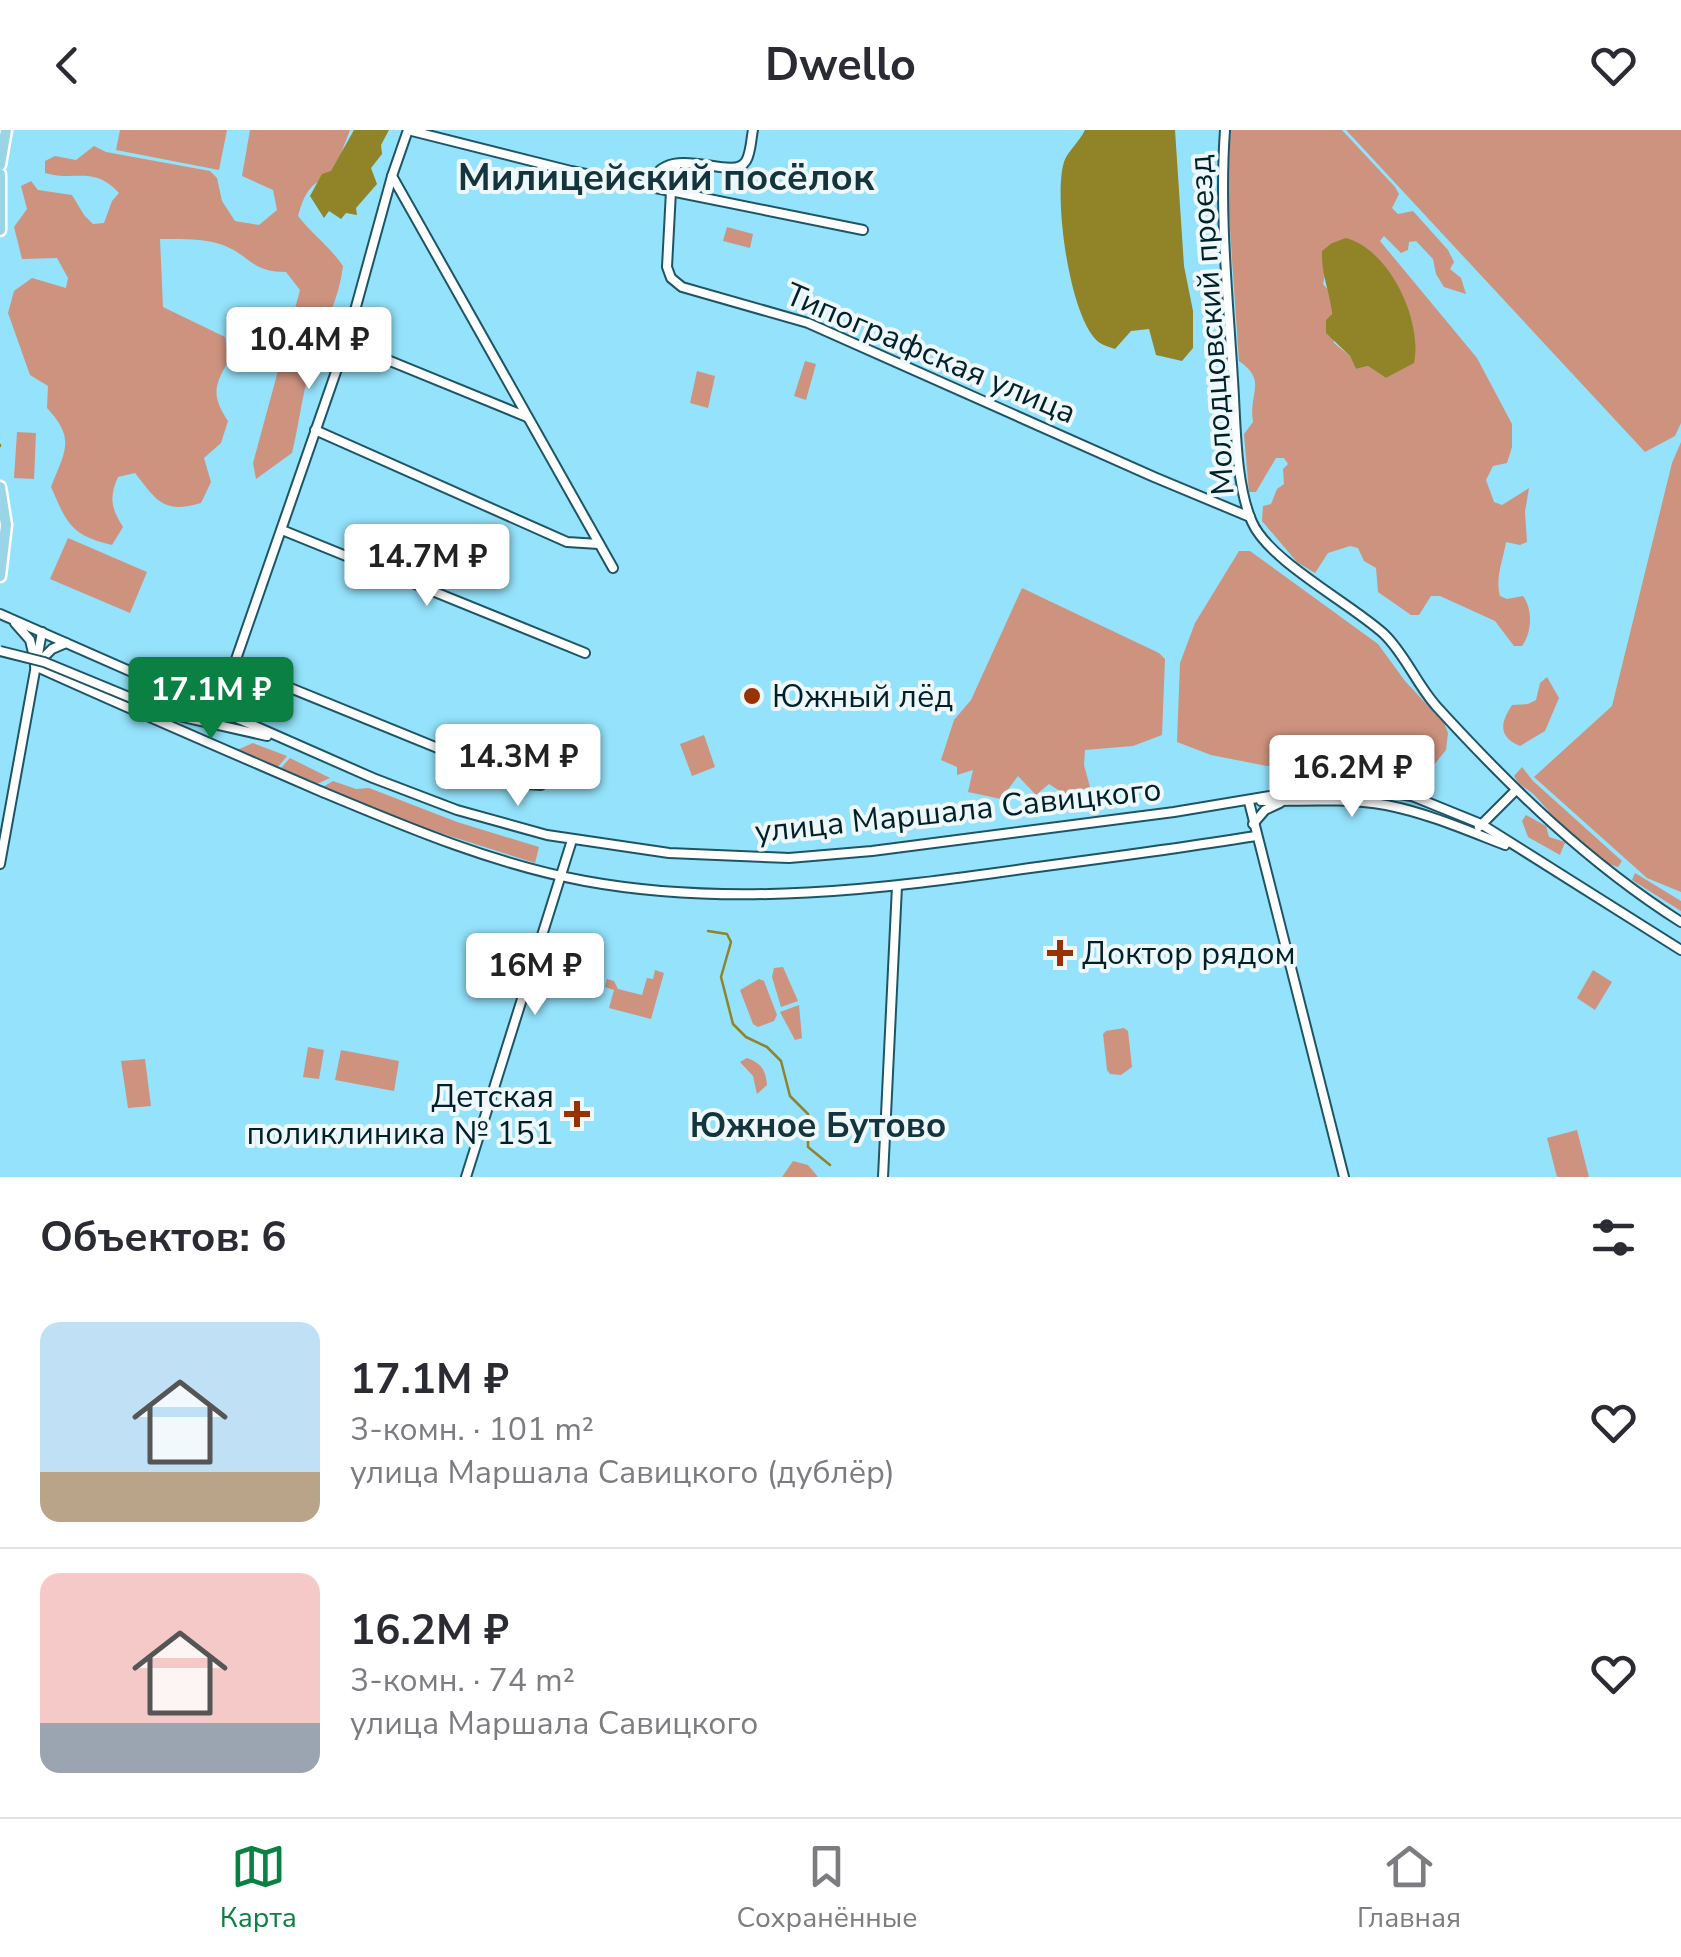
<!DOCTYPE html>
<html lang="ru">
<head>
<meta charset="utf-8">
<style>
  :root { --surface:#fff; --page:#f7f7f7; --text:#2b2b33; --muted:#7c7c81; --line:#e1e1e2; --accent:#0b8043 }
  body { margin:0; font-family:"Nunito Sans",sans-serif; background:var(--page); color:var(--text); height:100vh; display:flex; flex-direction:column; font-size:38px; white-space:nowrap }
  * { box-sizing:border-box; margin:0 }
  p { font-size:32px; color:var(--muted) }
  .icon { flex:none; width:55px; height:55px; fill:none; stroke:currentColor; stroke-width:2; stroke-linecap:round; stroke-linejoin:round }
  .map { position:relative; height:1047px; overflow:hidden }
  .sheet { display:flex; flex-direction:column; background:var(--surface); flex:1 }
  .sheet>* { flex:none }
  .price { position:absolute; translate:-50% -85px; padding:0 22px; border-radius:10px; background:#fff; color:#222; font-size:32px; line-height:65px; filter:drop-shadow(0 2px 5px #0008) }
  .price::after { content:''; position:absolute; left:50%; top:60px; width:30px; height:22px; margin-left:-15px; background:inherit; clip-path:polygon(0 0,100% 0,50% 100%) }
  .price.selected { background:var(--accent); color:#fff }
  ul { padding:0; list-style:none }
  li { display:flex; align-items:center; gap:30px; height:250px; padding:0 40px }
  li+li { border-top:2px solid var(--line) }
  li span { display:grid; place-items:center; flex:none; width:280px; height:200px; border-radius:20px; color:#555 }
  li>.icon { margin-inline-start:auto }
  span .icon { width:120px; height:120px; fill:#fffc; stroke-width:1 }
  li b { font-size:42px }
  h2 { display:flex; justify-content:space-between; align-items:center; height:120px; padding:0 40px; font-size:42px }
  header { display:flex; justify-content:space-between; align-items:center; height:130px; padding:0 40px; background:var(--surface); font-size:45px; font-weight:700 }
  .dock { display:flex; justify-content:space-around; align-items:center; height:140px; border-top:2px solid var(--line); background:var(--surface); font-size:28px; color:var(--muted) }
  .dock a { display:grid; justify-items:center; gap:5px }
  .dock .selected { color:var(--accent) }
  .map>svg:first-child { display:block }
</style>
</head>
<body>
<header><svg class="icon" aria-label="back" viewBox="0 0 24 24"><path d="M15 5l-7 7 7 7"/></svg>Dwello<svg class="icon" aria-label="heart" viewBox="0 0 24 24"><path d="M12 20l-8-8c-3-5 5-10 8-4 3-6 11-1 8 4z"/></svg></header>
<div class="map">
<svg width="1681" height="1047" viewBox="0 0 1681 1047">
  <rect width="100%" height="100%" fill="#94e2fb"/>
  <g fill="#ce937f" fill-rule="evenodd">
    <path d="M120,0h107l-8,40 -103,-20z"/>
    <path d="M250,0h100l-18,47c-22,4 -28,18 -34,39 14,18 32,31 45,50 -4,33 -18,58 -29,89 -11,32 -14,65 -22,98l-36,26 -3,-16 47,-173 -14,-18c-35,0 -35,-16 -63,-27 -20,-7 -42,-6 -63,-6l3,68 62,30 4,23c-15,26 -18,35 -1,61l-7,22 -17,15 7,24 -10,21c-38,11 -44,-2 -66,-30l-17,4c-9,20 -7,31 5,50l-11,18c-42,-10 -45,-22 -61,-58 14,-36 25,-48 -4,-79l1,-22 -18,-11 -22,-62 6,-22 18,-13 34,10 2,-10 -11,-20 -35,1 -8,-32 13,-18 -6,-23 10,-5 7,9 34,5 12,20 9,9 11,-1 8,-22 7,-8c-26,-28 -43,-11 -74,-20v-12l10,-5 21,4 18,-14 12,6 104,19 7,7 5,23 13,20 24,4 18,-15 -4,-20 -31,-14z"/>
    <path d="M1231,0h111l53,57 4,7 -7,14 6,6 15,-3 35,39 6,12 -4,7 11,9 5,16 -22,-7 -8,-13 -3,-15 -17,-18 -7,1 -1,8 -7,3 -17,-17 -4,5 97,117 35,66v23l-5,16 -14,3 -7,14 8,22 8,3 27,-17 -4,24 2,30 -7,3 -14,-3c-3,19 -11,35 -6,54l7,3 16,-3c10,13 9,37 -1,50h-8l-19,-25 -55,-25h-9l-12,19h-8l-33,-23 -2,-24 -12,-7 -6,-13 -8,-2 -22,7 -13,20 -18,-11 -35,-41 1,-15 8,-2 6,-15 7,-5 -1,-15 5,-5 -4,-6h-8l-20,34h-7l-5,-58 9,-12c-5,-29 15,-41 -14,-61l-12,-174zM1346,109c43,11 78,83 67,124l-27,15 -18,-12 -12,3 -6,-13 -16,-13 -4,-51 -7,-8 9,-41z"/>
    <path d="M1346,0h335v293l-6,13 -30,16z"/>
    <path d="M727,97l26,7 -3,14 -27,-7z"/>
    <path d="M805,231l11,3 -10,36 -12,-4z"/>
    <path d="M697,241l18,5 -7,32 -18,-5z"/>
    <path d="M17,302l19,1 -2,46 -20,-1z"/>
    <path d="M1681,312v450l-34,-14 -113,-101 78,-71 60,-243z"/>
    <path d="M68,408l79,34 -17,41 -80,-34z"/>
    <path d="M1239,421h11l128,93 27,37 39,42 4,10 -2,17 -26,32 -13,2 -68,-21 -72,3 -56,-11 -34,-13 3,-79 15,-40z"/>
    <path d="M1022,458l137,65 6,6 -3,76 -29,11 -48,4 -1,15 6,22 -24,8 -17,-11 -13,11 -18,-19 -17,23 -33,-7 5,-22 -16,5v-8l-16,-7 13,-40 17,-20z"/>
    <path d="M1547,547l12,21 -14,33 -25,15c-23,-10 -19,-24 -8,-41l16,-1 8,-4 4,-17z"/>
    <path d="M704,605l11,32 -23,9 -12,-32z"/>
    <path d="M253,613l34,13 -9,11 -41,-17z"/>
    <path d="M290,628l40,20 -13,6 -36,-16z"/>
    <path d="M1522,637l11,14 89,80 -4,6c-24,-5 -64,-50 -81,-69 -8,-10 -17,-10 -23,-22z"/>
    <path d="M333,651l23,8 13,-1 88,34 82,25 -4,16 -136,-43 -76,-33z"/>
    <path d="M1526,685l20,11 3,11 16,5 -5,13 -32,-18 -6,-16z"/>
    <path d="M1635,743l46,28v10l-49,-31z"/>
    <path d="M783,837l15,34 -17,6 -9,-30 2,-9z"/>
    <path d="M655,840l9,3 -13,46 -42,-11 5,-18 -9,-3 2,-8 7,2 4,8 24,6 5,-17 6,1z"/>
    <path d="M1593,840l19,12 -17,28 -18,-12z"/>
    <path d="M759,849l5,2 13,34 -3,6 -16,6 -5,-3 -13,-34z"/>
    <path d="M799,875l3,33 -7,2 -15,-28z"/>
    <path d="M1124,898l4,3 4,36 -11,8 -11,-1 -3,-4 -4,-36 3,-3z"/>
    <path d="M308,917l16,3 -5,29 -16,-2z"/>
    <path d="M341,920l58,11 -5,30 -59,-11z"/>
    <path d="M747,928c14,5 19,12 20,27l-10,9 -4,-18 -13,-14z"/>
    <path d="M145,929l6,47 -23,2 -7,-47z"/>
    <path d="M1577,1000l12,47h-32l-10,-39z"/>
    <path d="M793,1031l15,4 10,12h-36z"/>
  </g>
  <g fill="#918328">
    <path d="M354,0h35l-8,15 1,9 -11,14 6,16 -21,24 1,7 -11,-2 -5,6 -12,-8 -5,7 -14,-22 12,-22 9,-3z"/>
    <path d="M1085,0h90l9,136 9,45v37l-11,13 -26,-6 -7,-26 -18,2 -16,18c-5,-2 -10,-3 -15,-6 -30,-20 -47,-146 -36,-181 3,-10 16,-21 21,-32z"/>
    <path d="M1346,108c44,12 77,83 68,125l-28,15 -18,-12 -12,3 -6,-13 -24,-23v-13l6,-6c-2,-23 -11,-39 -10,-63l10,-8z"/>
  </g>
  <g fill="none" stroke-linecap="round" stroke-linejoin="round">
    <g stroke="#918328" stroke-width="2.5">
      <path d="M0,316v-1"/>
      <path d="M708,801l19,3 4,8 -10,35 12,47 13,13 21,10 14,14 9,35 18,18v33l22,18"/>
    </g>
    <g stroke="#1e5565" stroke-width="12">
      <g id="minor">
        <path d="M408,0l-16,46 -46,167 -112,322 292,119 15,1"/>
        <path d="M408,0l163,41 292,59"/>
        <path d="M1225,0c-6,83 3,166 8,250 3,42 2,103 19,142 17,39 98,81 132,112 21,20 33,51 53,73 74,81 151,156 244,215"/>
        <path d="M676,37l-5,24 -4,76 4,11 11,9 126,36 346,154 96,40"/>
        <path d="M392,46l221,392"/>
        <path d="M649,57c17,-50 83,-3 97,-26 5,-8 5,-22 7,-31"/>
        <path d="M346,213l181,74"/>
        <path d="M315,300l252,112 32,2"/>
        <path d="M282,400l303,123"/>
        <path d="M0,484l373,164 84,32 90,25 122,18 120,5 83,-7 302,-39 126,-21 70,-2 42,7 69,28 200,126"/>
        <path d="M15,493l15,17 4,17"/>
        <path d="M38,533l14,-14 14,-6"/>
        <path d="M35,536c95,43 190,84 285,125 86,36 173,73 265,90 148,27 298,8 445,-13 76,-10 151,-20 226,-32"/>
        <path d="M146,574l28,11 93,21"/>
        <path d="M1261,671c42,0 83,-3 125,4 41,8 80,25 119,40"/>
        <path d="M1249,672l95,375"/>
        <path d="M1253,694l12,-14 15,-7"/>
        <path d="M1479,697l36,-36"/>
        <path d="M0,734l42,-232"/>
        <path d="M466,1047l106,-337"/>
        <path d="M883,1047l14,-291"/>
      </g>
    </g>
    <g stroke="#fff" stroke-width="15">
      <g id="major">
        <path d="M0,35l6,-35"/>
        <path d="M0,44v56"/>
        <path d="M0,357l6,38 -6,51"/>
      </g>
    </g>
    <use href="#minor" stroke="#fff" stroke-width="8"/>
    <use href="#major" stroke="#9ad5e7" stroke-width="10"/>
    <g stroke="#1e5565" stroke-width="12" stroke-linecap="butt">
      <path id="minor-bridge" d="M0,521l44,11 102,42"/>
    </g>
    <use href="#minor-bridge" stroke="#fff" stroke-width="8"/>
  </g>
  <g fill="#983301" stroke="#eef7fa" stroke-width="4">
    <circle cx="752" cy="566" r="10"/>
    <path d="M1055 808h10v10h10v10h-10v10h-10v-10h-10v-10h10z"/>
    <path d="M572 969h10v10h10v10h-10v10h-10v-10h-10v-10h10z"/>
  </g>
  <g text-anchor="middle" stroke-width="8" stroke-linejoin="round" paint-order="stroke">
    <g font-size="32" fill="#00212b" stroke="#eef7fa">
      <text transform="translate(1211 195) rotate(-94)" y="11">Молодцовский проезд</text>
      <text transform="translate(931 223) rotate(23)" y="11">Типографская улица</text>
      <text transform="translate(958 680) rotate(-6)" y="11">улица Маршала Савицкого</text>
    </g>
    <g font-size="32" fill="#00212b" stroke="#eef7fa" text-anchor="start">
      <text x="772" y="577">Южный лёд</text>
      <text x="1082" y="834">Доктор рядом</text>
      <text x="554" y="977" text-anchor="end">Детская<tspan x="554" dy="37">поликлиника № 151</tspan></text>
    </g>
    <g font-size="35" font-weight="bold" fill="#14353e" stroke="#eef7fa">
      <text x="818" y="1007">Южное Бутово</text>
    </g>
    <g font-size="38" font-weight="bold" fill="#14353e" stroke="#eef7fa">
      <text x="666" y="60">Милицейский посёлок</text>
    </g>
  </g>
</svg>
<b class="price" style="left:309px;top:262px">10.4M ₽</b>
<b class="price" style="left:427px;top:479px">14.7M ₽</b>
<b class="price selected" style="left:211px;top:612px">17.1M ₽</b>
<b class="price" style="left:518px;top:679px">14.3M ₽</b>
<b class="price" style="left:1352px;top:690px">16.2M ₽</b>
<b class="price" style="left:535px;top:888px">16M ₽</b>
</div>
<section class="sheet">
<h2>Объектов: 6<svg class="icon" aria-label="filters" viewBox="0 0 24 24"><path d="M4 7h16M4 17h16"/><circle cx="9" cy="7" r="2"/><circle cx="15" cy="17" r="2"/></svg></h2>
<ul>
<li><span style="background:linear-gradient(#bfe0f5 75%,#b9a48a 0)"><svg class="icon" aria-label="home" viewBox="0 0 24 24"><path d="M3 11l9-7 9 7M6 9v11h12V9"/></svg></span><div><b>17.1M ₽</b><p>3-комн. · 101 m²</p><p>улица Маршала Савицкого (дублёр)</p></div><svg class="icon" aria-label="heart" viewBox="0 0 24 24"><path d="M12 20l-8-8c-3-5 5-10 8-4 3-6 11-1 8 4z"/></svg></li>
<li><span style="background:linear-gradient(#f6c9c9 75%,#9aa5b1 0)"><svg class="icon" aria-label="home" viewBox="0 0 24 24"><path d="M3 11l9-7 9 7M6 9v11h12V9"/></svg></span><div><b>16.2M ₽</b><p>3-комн. · 74 m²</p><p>улица Маршала Савицкого</p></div><svg class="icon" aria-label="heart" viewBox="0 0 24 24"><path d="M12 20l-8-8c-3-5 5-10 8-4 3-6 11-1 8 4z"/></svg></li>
</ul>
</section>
<nav class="dock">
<a class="selected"><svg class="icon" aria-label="map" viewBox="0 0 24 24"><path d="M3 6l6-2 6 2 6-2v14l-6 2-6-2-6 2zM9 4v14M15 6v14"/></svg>Карта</a>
<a><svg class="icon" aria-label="saved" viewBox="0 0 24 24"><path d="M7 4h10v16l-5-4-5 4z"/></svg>Сохранённые</a>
<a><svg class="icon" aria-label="home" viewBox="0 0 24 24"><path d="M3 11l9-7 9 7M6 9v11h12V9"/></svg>Главная</a>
</nav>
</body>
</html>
